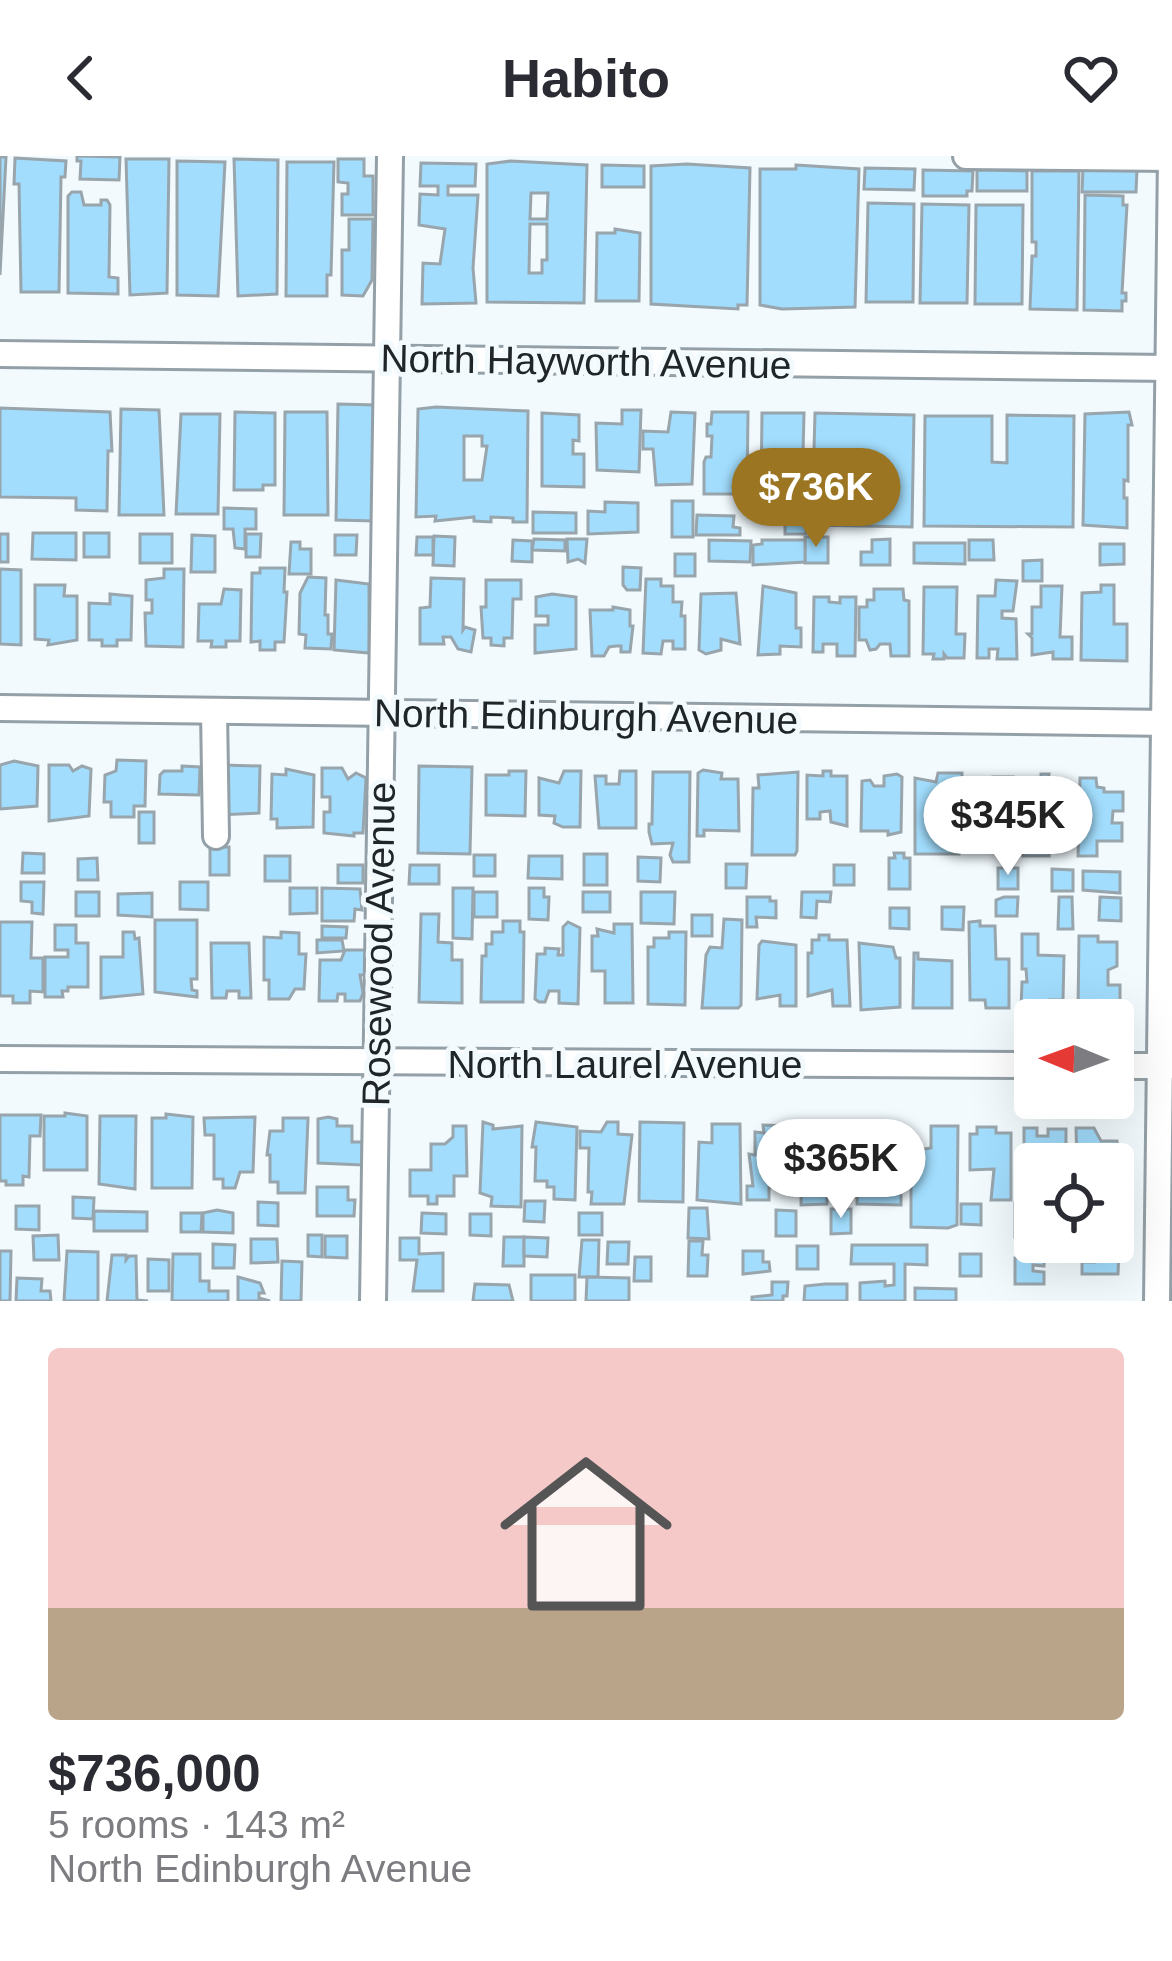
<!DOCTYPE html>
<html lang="en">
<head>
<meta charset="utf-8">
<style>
  :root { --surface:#fff; --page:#f7f7f7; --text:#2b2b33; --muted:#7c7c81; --accent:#9c7522 }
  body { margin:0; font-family:Helvetica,sans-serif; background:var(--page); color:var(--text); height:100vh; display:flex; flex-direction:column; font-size:45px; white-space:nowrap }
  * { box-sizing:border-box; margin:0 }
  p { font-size:39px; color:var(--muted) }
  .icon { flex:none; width:66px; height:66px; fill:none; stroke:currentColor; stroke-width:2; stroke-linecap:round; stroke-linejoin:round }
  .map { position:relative; height:1145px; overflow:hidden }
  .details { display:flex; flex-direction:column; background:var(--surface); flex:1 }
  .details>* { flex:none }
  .needle { width:78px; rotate:271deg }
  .buttons { position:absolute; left:1014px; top:843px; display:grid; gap:24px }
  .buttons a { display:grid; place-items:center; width:120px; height:120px; border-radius:12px; background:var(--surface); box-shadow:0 12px 48px #0002; font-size:60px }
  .price { position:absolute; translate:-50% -102px; padding:0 27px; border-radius:42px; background:#fff; color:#222; font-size:39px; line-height:78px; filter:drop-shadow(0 3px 6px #0008) }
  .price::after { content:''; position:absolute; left:50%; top:72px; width:36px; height:27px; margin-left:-18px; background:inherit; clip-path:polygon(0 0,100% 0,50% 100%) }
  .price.on { background:var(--accent); color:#fff }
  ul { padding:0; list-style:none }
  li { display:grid; align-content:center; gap:24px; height:636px; padding:0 48px }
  li span { display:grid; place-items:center; height:372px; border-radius:12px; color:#555 }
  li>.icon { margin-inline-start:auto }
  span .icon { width:216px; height:216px; fill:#fffc; stroke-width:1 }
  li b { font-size:51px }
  header { display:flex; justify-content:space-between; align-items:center; height:156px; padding:0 48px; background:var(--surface); font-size:54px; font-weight:700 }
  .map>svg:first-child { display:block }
</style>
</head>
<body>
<header><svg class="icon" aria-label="back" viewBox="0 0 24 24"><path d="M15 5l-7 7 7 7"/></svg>Habito<svg class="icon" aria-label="heart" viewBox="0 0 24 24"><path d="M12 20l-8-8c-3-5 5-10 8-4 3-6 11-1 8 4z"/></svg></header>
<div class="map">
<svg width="1172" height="1145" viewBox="0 0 1172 1145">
  <rect width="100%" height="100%" fill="#f2fafe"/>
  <g fill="#a2ddfd" stroke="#98a5ac" stroke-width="3" fill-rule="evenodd">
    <path d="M77,0l43,1 -1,23 -39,-1 1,-18h-4z"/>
    <path d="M0,1h6l-6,118z"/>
    <path d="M15,2l51,3 -1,16h-4l-2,115h-38l-2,-108h-5z"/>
    <path d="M126,3h43l-2,134 -37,2z"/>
    <path d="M234,3l44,1 -1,134 -39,2z"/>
    <path d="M338,3h26v17h9v39h-31v-21h6v-11l-10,-1z"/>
    <path d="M177,5l48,1 -7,134 -41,-1z"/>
    <path d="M511,5l76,4 -3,138 -97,-1v-138zM531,37h17l-1,26h-17zM530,68h17v36h-5v13h-13z"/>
    <path d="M287,6h47l-3,113h-4v21h-41z"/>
    <path d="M421,7l55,1 -1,22h-27v9h30l-5,73 3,35 -54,1 1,-41 17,1 5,-35 -26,-4 1,-31 18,1v-9h-18z"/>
    <path d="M687,8l63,4 -3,137h-9v4l-87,-5v-138z"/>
    <path d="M602,9l42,1v21h-42z"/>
    <path d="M796,9l63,4 -4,138 -73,2 -22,-4v-136h36z"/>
    <path d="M865,12l50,1 -1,21 -50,-1z"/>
    <path d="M1083,12l54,1 -1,23h-54z"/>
    <path d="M923,14l50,1 -1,20h-5v5h-44z"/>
    <path d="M977,14l50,1v20h-50z"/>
    <path d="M1032,15h47l-2,139 -47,-1 2,-53h4v-14h-4z"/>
    <path d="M72,36h9l3,13h17v-5h6l3,5 -1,72 9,1v16l-50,-1v-97z"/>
    <path d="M1085,39l38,1v9h4l-5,88h4v8h-4v10l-38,-1z"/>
    <path d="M868,47l46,1 -1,98h-47z"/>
    <path d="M922,48l47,1 -2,98h-47z"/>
    <path d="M976,49h47l-1,99h-47z"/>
    <path d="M349,63h24l-1,61 -9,16 -21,-1v-45h7z"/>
    <path d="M615,73l25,4 -1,68h-43l1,-68h18z"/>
    <path d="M338,248l38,1 -2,116 -38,-1z"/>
    <path d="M436,251l92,4 -1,111h-14v-4l-22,-1v5l-17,-1v-4l-39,4 1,-5 -20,1 2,-108zM464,280h18v10h5l-5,34h-18z"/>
    <path d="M0,252l110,4 2,39h-4l-1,60 -31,-1v-12l-76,-1z"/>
    <path d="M121,253l38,1 5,105h-45z"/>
    <path d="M622,254h19l-2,62 -42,-2 -1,-47 26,1z"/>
    <path d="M235,256l40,1v72h-12v5h-29z"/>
    <path d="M285,256h42l1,103h-44z"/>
    <path d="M671,256l24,1 -3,71 -36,1 -3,-36h-10v-18l25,1z"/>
    <path d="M712,256h36l-1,82h-43v-32l2,-5h5l1,-21h-5v-12h4z"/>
    <path d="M1129,256l3,13h-4v56l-4,-1v18h3v30l-44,-3 2,-111z"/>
    <path d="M542,257l37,2v26l-6,-1v14h11v33l-42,-1z"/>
    <path d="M762,257h42l-2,82 -41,-1z"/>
    <path d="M815,257l99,2 -2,112 -100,-2z"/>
    <path d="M181,258h39l-2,100h-42z"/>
    <path d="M1007,259l67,1 -1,111 -149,-1 1,-110h67v46l15,1z"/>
    <rect x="785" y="344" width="21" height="34"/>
    <rect x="672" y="345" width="21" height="36"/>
    <path d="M605,346l33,1v29l-50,2v-23l17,1z"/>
    <path d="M224,352l32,1v20h-11v20l-10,-1 -2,-19h-9z"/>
    <path d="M533,356l43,1v20h-43z"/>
    <path d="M697,359l37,1 -1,11 7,1v7h-44z"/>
    <path d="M33,377h43v27l-44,-1z"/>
    <rect x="84" y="377" width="25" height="24"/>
    <rect x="0" y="378" width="8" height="28"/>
    <rect x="140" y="378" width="32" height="29"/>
    <path d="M246,378h15l-1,23h-14z"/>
    <path d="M192,379l23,1v36h-24z"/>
    <path d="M335,379h22l-1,20h-21z"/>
    <path d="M434,380l21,1 -1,29 -21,-1z"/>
    <path d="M417,381h16v18h-17z"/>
    <rect x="805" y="381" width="23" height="26"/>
    <path d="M534,383l31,1v11l-33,-1z"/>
    <path d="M567,383h20l-2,24 -7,-4 -10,3z"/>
    <path d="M890,383v26h-29v-13h11v-12z"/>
    <path d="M513,384l19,1v21l-20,-1z"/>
    <path d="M709,384l42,1 -1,21 -41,-1z"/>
    <path d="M762,384h43v22l-52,3v-20l9,-1z"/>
    <path d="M969,384h24l1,20h-25z"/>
    <path d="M291,386h9v7h11v25h-22z"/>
    <path d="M914,387h51v21l-51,-1z"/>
    <path d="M1100,388h24v20l-24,1z"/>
    <rect x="675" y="398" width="20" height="22"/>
    <path d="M1042,404v21h-19v-20z"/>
    <path d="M623,411l18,1 -1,22h-13l-4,-5z"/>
    <path d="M260,412h25l-1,24h3l-3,50h-9v8h-15v-9l-9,1 1,-69h8z"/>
    <path d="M0,413l21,1v75l-21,-1z"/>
    <path d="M164,413h20l-1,78 -37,-1 -1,-33h7v-13h-6v-20l18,-2z"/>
    <path d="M308,421l18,1 -1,37h3v19h4l-1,15 -26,-1 1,-13 -7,-1 1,-41z"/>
    <path d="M431,422l33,1 -1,51 2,-3 10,3 -4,22 -13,-3 -7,-12h-8l1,7h-24v-36l10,-1z"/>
    <path d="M646,423h15v7h12v16h9l-1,14h4v33h-12v-8h-10l-2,13 -18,-1z"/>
    <path d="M336,424l33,4v69l-35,-3z"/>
    <path d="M486,424h35v19h-8l-1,39h-8v8l-13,-1v-7h-8l-2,-31h5z"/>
    <path d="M996,424l21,1 -4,30h-11v7l14,1 1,40h-20l1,-10h-9v9h-12l1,-62h17z"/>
    <path d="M35,429h30l-1,11h13v44l-29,5 1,-5 -14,-1z"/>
    <path d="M1101,429h13v39h13v37l-46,-1 1,-67 19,-1z"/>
    <path d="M763,430l33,7v35h5v19l-21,-1v8l-22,1z"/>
    <path d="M1041,430h21l-2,51h12v22h-19v-7l-21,3v-17l-4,-4h4v-27h9z"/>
    <path d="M924,431h33l-1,47h9l-1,24h-17l-3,-4v5h-11l1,-5h-11z"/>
    <path d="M224,433l17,1 -1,51h-14v6h-15l1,-6h-14l1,-37h22z"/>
    <path d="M874,433h29l1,11 5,1v55h-18l-1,-12h-10l-4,5 -6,1 -4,-10h-7v-33h8v-7h7z"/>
    <path d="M736,437l4,51 -19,-5v11l-15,4 -7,-4 2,-56z"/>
    <path d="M110,438l22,2 -1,44h-14v6h-15v-6h-13v-37l21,1z"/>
    <path d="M552,438l24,3v52l-41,4v-28h13v-9h-12v-19z"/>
    <path d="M814,441h15v5l11,1v-6h16l-1,59h-18v-12h-14v8h-10z"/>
    <path d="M613,451l17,3v16h3l-3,26h-9v-6h-5l-7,1 -5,9h-12l-2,-46h23z"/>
    <path d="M117,604l29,1 -1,45h-11v11h-23v-15h-7l1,-27 11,-4z"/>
    <path d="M14,605l24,5 -1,40 -37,3v-44z"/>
    <path d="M49,609h20l4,6 9,-5 9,3 -2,47 -40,5z"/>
    <path d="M222,609l38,1 -1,47 -40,2z"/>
    <path d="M182,610l18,1 -1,28 -40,-1 1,-19 4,-4h18z"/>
    <path d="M419,610l53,1 -2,87 -52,-1z"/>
    <path d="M322,612h20l6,11 8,-6 10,5 -3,55h-9v3l-30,-3v-21h6v-15h-8z"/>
    <path d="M286,613l28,6 -1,52 -36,1v-9h-6l1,-45 14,1z"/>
    <path d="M703,614l19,3 -1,6h17l1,52 -35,-1v6h-7l1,-63z"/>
    <path d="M509,615h17l-1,45 -39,-1v-40h23z"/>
    <path d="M564,615h17l-1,56h-17l-9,-4 1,-7 -16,-1v-37l20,5z"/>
    <path d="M620,615h16v57h-37l-4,-52h11v8h13z"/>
    <path d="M823,615h8v5h16v50l-16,-4 -1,-11 -10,1v7h-13v-44l16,1z"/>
    <path d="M653,616h37l-1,90h-16l-3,-7 3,-12 -21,1 -3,-12v-8h3z"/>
    <path d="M798,616l-1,79 -2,4h-43l1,-67h6l-1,-13z"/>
    <path d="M938,617h24l-3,81h-44v-76l21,4z"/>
    <path d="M897,618l5,3 -1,55 -13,3v-4h-27l1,-50 8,-1 4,6h10v-10z"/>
    <path d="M1041,618h8l-1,5 17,1 -1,51h-15v25h-26l2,-77h16z"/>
    <path d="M993,621h20l-2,57 -42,-1 1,-52h13v8l10,1z"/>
    <path d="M1080,622h16l1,9 7,1v4h19v19h-10l-1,12h10v18h-25v15h-19z"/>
    <rect x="139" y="656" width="15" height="31"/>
    <rect x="210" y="691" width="19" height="28"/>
    <path d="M23,697l21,1v19h-22z"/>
    <path d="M894,697h10v5h6v31h-21v-31h6z"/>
    <rect x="584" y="698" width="23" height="31"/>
    <rect x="474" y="699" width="21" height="21"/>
    <rect x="265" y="700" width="25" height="25"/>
    <path d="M529,700h33v23l-34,-1z"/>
    <path d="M638,701l23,1 -1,24 -22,-1z"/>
    <path d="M97,702l1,22h-20v-21z"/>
    <path d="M726,708h21l-1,24h-20z"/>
    <rect x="338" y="709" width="25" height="18"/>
    <path d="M410,709h29v19h-30z"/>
    <rect x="834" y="709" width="20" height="20"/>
    <rect x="998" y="712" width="20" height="21"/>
    <path d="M1052,713l21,1v21h-21z"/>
    <path d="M1083,715l37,1v21l-37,-3z"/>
    <path d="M21,726h23l-1,32 -11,-1v-11l-11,-1z"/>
    <path d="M180,726h28v28l-28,-1z"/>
    <path d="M290,732h27v25l-27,1z"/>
    <path d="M322,732l38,1 2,21 -7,-1 -1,12h-32z"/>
    <path d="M453,732h20l-1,51 -19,-1z"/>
    <path d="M529,732h15v9h5l-1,23 -19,-1z"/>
    <rect x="76" y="736" width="23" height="24"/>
    <rect x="474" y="736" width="23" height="25"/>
    <rect x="583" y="736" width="27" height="20"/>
    <path d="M641,736h34l-1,32 -33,-1z"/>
    <path d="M802,736h29l-1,10 -13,-1 -1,17 -15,-1z"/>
    <path d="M152,737v24l-34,-2v-21z"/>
    <path d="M747,741h23v4h6v17l-20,-1 1,10h-10z"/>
    <path d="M1004,741h14l-1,19h-21v-16z"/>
    <path d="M1059,741h13l1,32h-15z"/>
    <path d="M1100,741l21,1v23l-22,-1z"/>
    <path d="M942,751h22l-1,23 -21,-1z"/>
    <path d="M890,752h19v21l-19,-1z"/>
    <path d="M421,758h18l-1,28 14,1v17h10v43l-43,-1z"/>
    <rect x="692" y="759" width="20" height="21"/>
    <path d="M724,763l18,1 -1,85 -3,3h-36l4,-53 4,-8 12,1z"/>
    <path d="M155,764h42v59h-6l1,11 5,1v6l-42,-5z"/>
    <path d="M503,765h17v11h4l-1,70h-42l1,-46h4v-12h6v-12h11z"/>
    <path d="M980,765v5h15l1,33h13v49h-23l-1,-8h-15l-1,-78z"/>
    <path d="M0,766h32l-1,36h12v34l-13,-1v12h-17v-7h-13z"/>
    <path d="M568,766l12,6 -2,76 -19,-1v-12h-10l-4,11h-6l-4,-3 2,-45h8v-6l14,1 -1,6h5v-28z"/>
    <path d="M614,768h18l1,79h-28v-32h-13v-35h6l-1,-7 17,4z"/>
    <path d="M55,769h21v18h12v44h-20v4h-6l1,6h-18v-40h23v-7h-13z"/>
    <path d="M322,770l25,1 -1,11h-24z"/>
    <path d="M123,776h11l1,7 4,-1 4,56 -42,4v-41h22z"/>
    <path d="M281,776l18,1v21h7l-2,35h-9l-6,10h-20v-19h-5v-43l17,1z"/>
    <path d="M669,776h17l-1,73 -37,-1v-57h6v-9h15z"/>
    <path d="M1022,778h16v21l26,1 -1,44h-14l-1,4h-7v5h-20l1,-27h5l-1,-13h-4z"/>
    <path d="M819,779h10v5h18l3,66h-17l-1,-16 -24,6v-43h4v-13h7z"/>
    <path d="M1079,780h19v6h19v24l-9,4v15h12v25h-42z"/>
    <path d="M317,784h25l2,11 -27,2z"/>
    <path d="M762,785l34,4v61h-16v-11l-23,4 2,-54z"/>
    <path d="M211,787h38l2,55h-12v-7h-12l-1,7h-14z"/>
    <path d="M859,787l34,4 3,11h4v49l-39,3z"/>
    <path d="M345,794h23v25h-8l3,18 -3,8h-15v-7h-7l-1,7h-18l1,-41h21z"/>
    <path d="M914,797h4v6l34,2v47h-39z"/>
    <path d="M65,957l22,3v54h-43v-54h21z"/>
    <path d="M166,958l27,3 -1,71h-40v-70h14z"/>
    <path d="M0,959h41l-1,21h-10l-1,41 -6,-1v9h-17v-4h-6z"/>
    <path d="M100,960h36l-1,73 -36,-5z"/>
    <path d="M255,961l-2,55h-13l-5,16h-12v-9h-9v-44h-9l-1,-17z"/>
    <path d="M328,961l9,2v7h15v16h10v23l-44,-2v-44z"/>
    <path d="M283,962h25l-3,75h-27v-11h-8v-27h-3l3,-24h13z"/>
    <path d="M483,966l10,3v4l29,-3 -1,81 -30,-1 1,-9 -12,-4z"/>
    <path d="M536,966l41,5 -2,73 -21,-1v-12h-7v-6h-12l1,-34h-4z"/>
    <path d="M607,966h11v12l14,1 -8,69h-33l1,-12h-4l1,-44h-9v-17l21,1z"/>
    <path d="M640,966l44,1 -1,79 -44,-1z"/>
    <path d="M712,968h28l1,80 -44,-4 2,-58 13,1z"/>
    <path d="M763,969l25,1 -1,61h-18v13h-22v-14h6l-4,-32 6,1v-23l9,1z"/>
    <path d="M802,969h17v10h23l-1,52h-14v17l-26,1z"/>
    <path d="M453,970h13l1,50h-13v20h-17v8h-9v-8h-18v-26h21v-26h14l8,-7z"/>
    <path d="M931,970h27l-1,99 -9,3 -37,-1v-76l20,-3z"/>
    <path d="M872,971h29v78l-44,-1 1,-62 13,1z"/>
    <path d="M977,971h19v6h15v67h-20l3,-31 -24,1v-36h7z"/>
    <path d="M1024,972h13v8h11v-7h18v35h-31v9h-11z"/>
    <path d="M1076,972h18l7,13h16l3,27 -7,4v-8h-36z"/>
    <path d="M317,1031h31v13h7l-1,16h-37z"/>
    <path d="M73,1041l21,1 -1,21 -20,-1z"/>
    <path d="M525,1045h20l-1,21 -20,-1z"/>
    <path d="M258,1046l20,1v23l-20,-1z"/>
    <path d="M1035,1046v23h-9v12h-11v-34z"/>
    <path d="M961,1048h20v21l-20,-1z"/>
    <path d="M16,1050h23v24l-23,-1z"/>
    <path d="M689,1052h18l2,31 -21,-1z"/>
    <path d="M831,1053h20v24l-20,1z"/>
    <path d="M217,1054l16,3v20l-30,-1v-19z"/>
    <path d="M776,1054l20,1v25h-20z"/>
    <path d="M94,1055l53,1v19h-53z"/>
    <path d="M181,1057h21l-1,19h-20z"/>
    <path d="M422,1057l24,1v20l-25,-1z"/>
    <rect x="579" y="1057" width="23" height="22"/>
    <path d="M470,1058h21v22l-21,-1z"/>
    <path d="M58,1079l1,25h-25l-1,-24z"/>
    <path d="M308,1079h14v22l-14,-1z"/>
    <path d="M325,1080h22v22l-22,-1z"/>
    <path d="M504,1081h20v29h-21z"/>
    <path d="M524,1081l24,1 -1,19 -23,-1z"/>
    <path d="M400,1082h19v16l24,-1v38h-30l4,-31h-17z"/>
    <path d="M251,1083h26l1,23 -27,1z"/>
    <path d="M582,1084h17l-1,37h-19z"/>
    <path d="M689,1085h14l-1,14h6l-1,21h-19z"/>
    <path d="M608,1086h21l-1,22h-21z"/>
    <path d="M213,1088l22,1 -1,23h-21z"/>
    <path d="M852,1089h75v20l-22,-1v37h-45v-18l25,-2v5l9,-1v-21h-43z"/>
    <rect x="797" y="1090" width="21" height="23"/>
    <path d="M1022,1091l23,1 -1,18 -11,-1v6l11,1v12h-29v-26h7z"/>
    <path d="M1095,1094h24l-1,24h-36v-12h13z"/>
    <path d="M0,1095h11l-1,50h-10z"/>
    <path d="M67,1095l31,1v49h-34z"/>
    <path d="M743,1095h20v11h6l1,9 -27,3z"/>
    <path d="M173,1098h27v27h9v10h19v10h-56z"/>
    <rect x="960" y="1098" width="21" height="22"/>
    <path d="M112,1099h14v5l3,-4h7l1,44 11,1h-41z"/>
    <path d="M635,1101h16v24h-17z"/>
    <path d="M148,1103l21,1v31h-21z"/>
    <path d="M282,1105l20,1 -1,39h-20z"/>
    <rect x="531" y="1119" width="44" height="26"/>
    <path d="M238,1121l22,6 4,10h-5v5l11,3h-32z"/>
    <path d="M587,1121l42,1v23h-43z"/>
    <path d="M17,1122l25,1 -1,12h9l1,10h-35z"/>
    <path d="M772,1126h16l-1,14h-4v5h-31v-4l20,-2z"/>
    <path d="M475,1128l34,1 4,16h-40z"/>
    <path d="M825,1128h22v17h-43l1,-15z"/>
    <path d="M915,1132l41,1v12h-41z"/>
  </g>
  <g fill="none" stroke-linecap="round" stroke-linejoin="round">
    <g stroke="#94a0a7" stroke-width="30">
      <g id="minor">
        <path d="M966,0l206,2"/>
        <path d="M0,198l1172,14"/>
        <path d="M0,552l1172,15"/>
        <path d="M214,555l2,125"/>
        <path d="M0,903l1035,6"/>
        <path d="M1113,910h57"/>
        <path d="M373,1145l17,-1145"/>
        <path d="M1157,1145l14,-1145"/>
      </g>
    </g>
    <use href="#minor" stroke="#fff" stroke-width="24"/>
  </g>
  <g text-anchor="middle" stroke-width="10" stroke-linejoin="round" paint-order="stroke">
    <g font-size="39" fill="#202528" stroke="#f2fafe">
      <text transform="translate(586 205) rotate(1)" y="14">North Hayworth Avenue</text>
      <text transform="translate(586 560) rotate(1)" y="14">North Edinburgh Avenue</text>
      <text transform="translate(378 788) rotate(-89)" y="14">Rosewood Avenue</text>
      <text x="625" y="922">North Laurel Avenue</text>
    </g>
  </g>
</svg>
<div class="buttons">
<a><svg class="needle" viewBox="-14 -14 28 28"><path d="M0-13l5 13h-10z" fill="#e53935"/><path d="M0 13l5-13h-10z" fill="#7c7c81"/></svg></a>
<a><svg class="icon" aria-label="locate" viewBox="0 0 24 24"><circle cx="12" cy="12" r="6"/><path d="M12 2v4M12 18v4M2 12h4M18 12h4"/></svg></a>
</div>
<b class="price on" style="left:816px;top:394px">$736K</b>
<b class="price" style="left:1008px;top:722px">$345K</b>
<b class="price" style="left:841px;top:1065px">$365K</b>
</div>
<section class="details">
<ul>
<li><span style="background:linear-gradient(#f6c9c9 70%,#b9a48a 0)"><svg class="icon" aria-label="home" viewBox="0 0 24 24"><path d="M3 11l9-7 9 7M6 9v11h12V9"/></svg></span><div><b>$736,000</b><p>5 rooms · 143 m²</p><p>North Edinburgh Avenue</p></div></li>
</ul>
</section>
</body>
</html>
